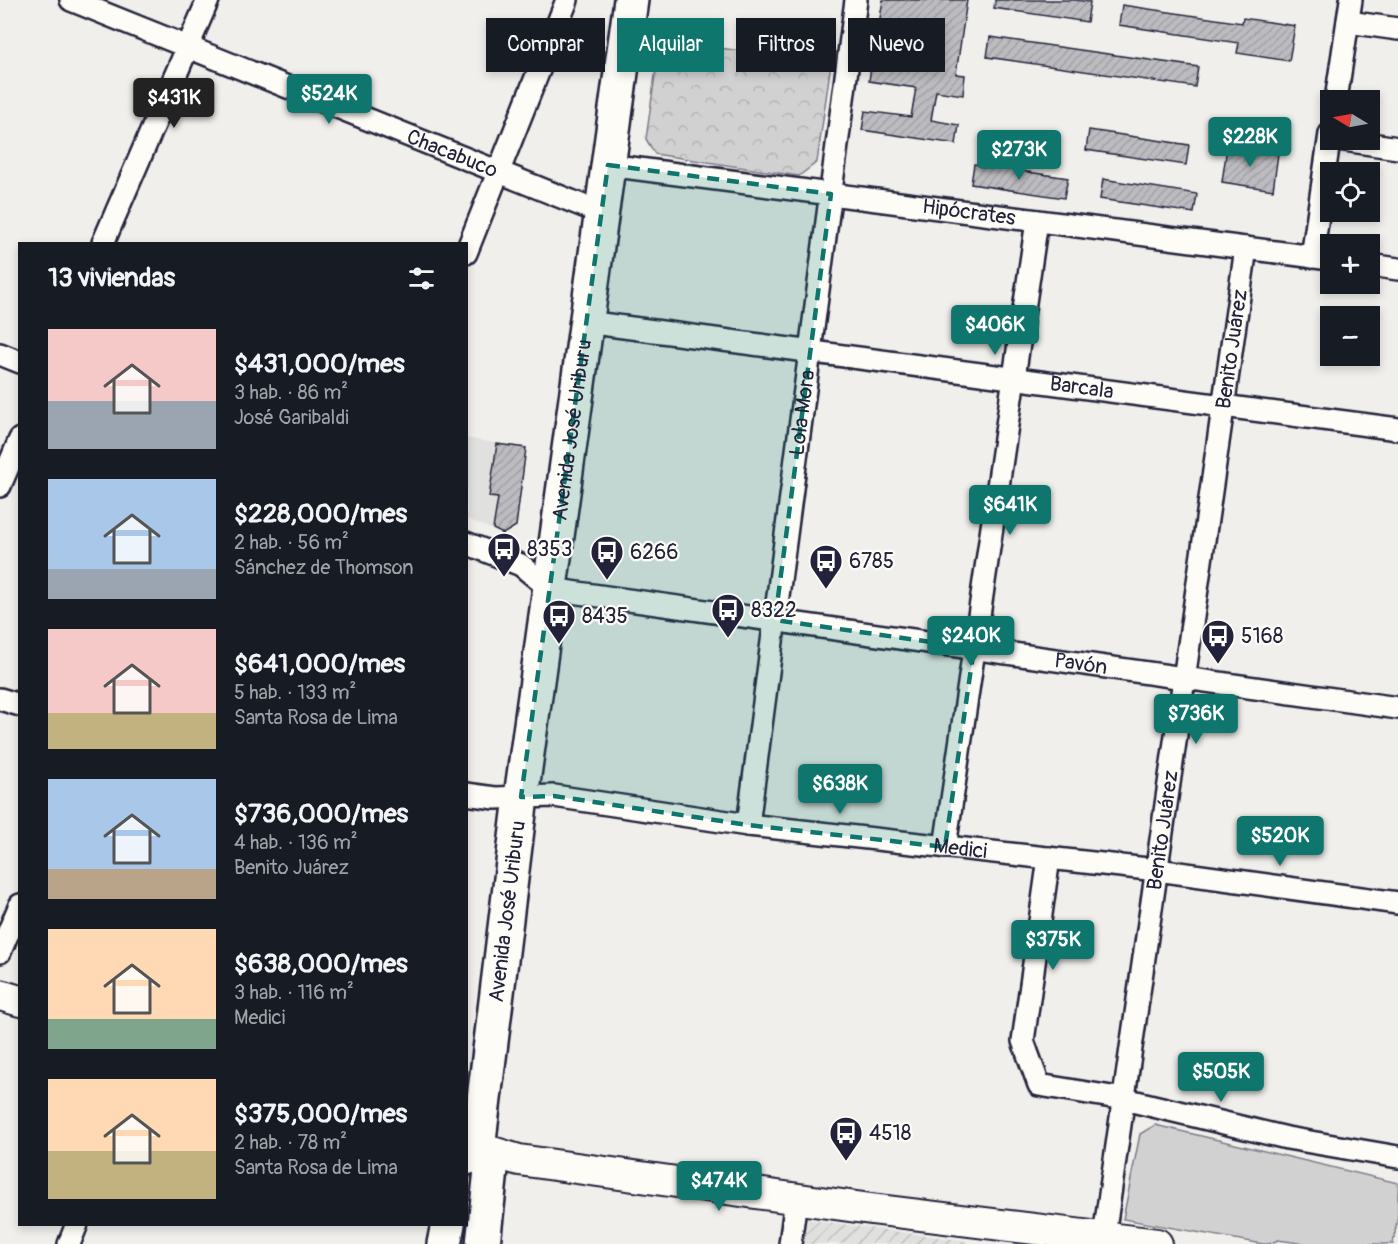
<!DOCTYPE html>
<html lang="es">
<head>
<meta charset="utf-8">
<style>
  :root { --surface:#171b24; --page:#242831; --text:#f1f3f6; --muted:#9ea1a6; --accent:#0f766e }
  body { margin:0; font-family:Pangolin,sans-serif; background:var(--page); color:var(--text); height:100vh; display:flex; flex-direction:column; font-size:22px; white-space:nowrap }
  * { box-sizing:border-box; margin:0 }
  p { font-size:20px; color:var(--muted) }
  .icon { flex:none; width:33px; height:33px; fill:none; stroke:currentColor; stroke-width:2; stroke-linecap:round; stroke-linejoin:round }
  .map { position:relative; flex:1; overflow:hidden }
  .side { position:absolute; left:18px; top:242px; width:450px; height:984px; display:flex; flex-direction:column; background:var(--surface); border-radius:0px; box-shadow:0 3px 9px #0003 }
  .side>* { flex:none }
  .banner { position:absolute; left:486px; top:18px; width:570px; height:54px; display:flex; gap:12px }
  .needle { width:39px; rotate:280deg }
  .buttons { position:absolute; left:1320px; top:90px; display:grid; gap:12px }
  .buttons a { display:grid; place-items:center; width:60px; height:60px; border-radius:0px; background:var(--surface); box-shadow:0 3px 9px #0003; font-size:30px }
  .price { position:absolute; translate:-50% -51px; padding:0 14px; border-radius:6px; background:var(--accent); color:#fff; font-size:20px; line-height:39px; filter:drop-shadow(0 2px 3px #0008) }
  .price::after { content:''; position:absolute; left:50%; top:36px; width:18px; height:14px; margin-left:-9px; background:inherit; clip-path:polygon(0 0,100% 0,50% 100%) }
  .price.selected { background:#222; color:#fff }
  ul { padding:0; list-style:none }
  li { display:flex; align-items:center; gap:18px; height:150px; padding:0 30px }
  li span { display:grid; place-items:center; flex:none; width:168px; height:120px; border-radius:0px; color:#555 }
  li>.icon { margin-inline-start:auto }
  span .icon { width:72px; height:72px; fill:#fffc; stroke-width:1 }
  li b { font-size:26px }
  h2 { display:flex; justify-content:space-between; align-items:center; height:72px; padding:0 30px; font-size:26px }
  .tag { padding:0 21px; border-radius:0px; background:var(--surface); box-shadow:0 3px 9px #0003; font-size:21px; line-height:54px }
  .tag.selected { background:var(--accent); color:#fff }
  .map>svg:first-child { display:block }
</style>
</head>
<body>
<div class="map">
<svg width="1398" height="1244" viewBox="0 0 1398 1244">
  <defs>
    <pattern id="industrial-furrows" width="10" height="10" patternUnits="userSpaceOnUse" patternTransform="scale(1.5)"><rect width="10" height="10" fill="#e0e0df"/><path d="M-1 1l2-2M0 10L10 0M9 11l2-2" fill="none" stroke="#c0c0c0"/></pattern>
    <pattern id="grass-tufts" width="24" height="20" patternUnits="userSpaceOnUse" patternTransform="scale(1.5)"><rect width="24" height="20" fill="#d2d1d1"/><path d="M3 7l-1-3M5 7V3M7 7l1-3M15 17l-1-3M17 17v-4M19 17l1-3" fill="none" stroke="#b4b3b4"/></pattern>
    <pattern id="forest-crowns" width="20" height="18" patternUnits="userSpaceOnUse" patternTransform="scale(1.5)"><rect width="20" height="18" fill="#d2d1d1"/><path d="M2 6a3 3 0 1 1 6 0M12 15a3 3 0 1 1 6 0" fill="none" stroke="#b4b3b4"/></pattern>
    <pattern id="building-hatch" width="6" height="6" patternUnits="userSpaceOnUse" patternTransform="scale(1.5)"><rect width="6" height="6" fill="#bcbcc0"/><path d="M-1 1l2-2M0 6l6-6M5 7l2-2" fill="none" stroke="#a1a1a6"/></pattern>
  </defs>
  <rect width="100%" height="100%" fill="#f0efec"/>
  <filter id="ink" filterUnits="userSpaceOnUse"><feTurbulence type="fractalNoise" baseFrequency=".0167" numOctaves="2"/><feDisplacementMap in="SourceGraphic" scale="12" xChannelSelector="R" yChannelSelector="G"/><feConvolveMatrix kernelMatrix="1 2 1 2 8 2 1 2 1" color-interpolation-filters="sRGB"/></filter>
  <g filter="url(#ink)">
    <path fill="#e0e0df" d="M466,438l60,10 -10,78 -13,8 -36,-15z"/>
    <path fill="url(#industrial-furrows)" d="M804,1219l163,22v3h-166z"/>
    <path fill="url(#grass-tufts)" stroke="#7a7a86" stroke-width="1.5" d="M472,1177l4,2 -6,65h-18l3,-20h11l1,-45z"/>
    <path fill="url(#forest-crowns)" stroke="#7a7a86" stroke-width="1.5" d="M660,40l171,23 -14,99 -18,14 -144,-22 -9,-15z"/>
    <path fill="#d2d1d1" stroke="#7a7a86" stroke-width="1.5" d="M1155,1125l243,58v32l-5,29h-86l-29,-4 -9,4h-6l-140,-25 17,-85z"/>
    <g fill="url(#building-hatch)" stroke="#22223b" stroke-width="1.5">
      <path d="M883,0h84l-11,74 9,1 -2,20 -27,-4 -5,29 28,5 -3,19 -94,-14 3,-19 46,6 5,-29 -47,-7 4,-31 -6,-1 2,-13 8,1z"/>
      <path d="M995,0h81l14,2 -3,20 -93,-14z"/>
      <path d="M1122,5l120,18 1,-5 52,8 -6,35 -52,-8 2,-10 -120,-18z"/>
      <path d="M990,37l208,30 -3,20 -208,-30z"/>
      <path d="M1089,130l100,15 -3,20 -100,-15z"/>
      <path d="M1227,147l51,7 -5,36 -51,-8z"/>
      <path d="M974,164l94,14 -4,20 -93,-14z"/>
      <path d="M1103,179l94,15 -3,19 -94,-14z"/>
      <path d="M497,444l29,4 -10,78 -13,8 -10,-5 5,-31 -9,-1z"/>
    </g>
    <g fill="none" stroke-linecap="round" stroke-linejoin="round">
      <g stroke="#22223b" stroke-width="26">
        <g id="minor">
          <path id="s1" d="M71,0l530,213"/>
          <path d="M1348,22l50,7"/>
          <path d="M1336,100l15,-100"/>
          <path d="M1344,140l54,8"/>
          <path id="s2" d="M608,165l722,94"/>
          <path d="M103,243l105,-243"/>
          <path d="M466,253l101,-253"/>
          <path d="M1312,257l18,-123"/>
          <path d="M1370,265l28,4"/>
          <path id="s3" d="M586,322l812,107"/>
          <path d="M0,354l20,8"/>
          <path d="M0,486l20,-47"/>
          <path id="s4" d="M466,543l55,22 29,24 848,119"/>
          <path d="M0,699l20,6"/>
          <path id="s5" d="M466,794l29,4 59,-2 194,29 409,45 241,33"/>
          <path id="s6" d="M748,825l108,-825"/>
          <path d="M945,847l92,-626"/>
          <path d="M1049,858l-26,183 16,44 85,14 163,39 111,19"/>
          <path d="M0,952l20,-47"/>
          <path id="s7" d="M1104,1236l142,-988"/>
          <path d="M69,1244l8,-20"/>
          <path d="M790,1244l6,-45"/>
        </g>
      </g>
      <g stroke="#22223b" stroke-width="34">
        <g id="secondary">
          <path d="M0,995l20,6"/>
          <path d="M466,1144l53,16 352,49 286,35"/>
        </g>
      </g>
      <g stroke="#22223b" stroke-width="38">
        <g id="primary">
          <path d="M478,1148l13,22 -8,74"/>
          <path id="s8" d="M466,1158l12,-10 43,-351 110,-797"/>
          <path d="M444,1244l4,-20"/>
        </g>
      </g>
      <use href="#minor" stroke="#fdfcf7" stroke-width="21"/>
      <use href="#secondary" stroke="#fdfcf7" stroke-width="30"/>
      <use href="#primary" stroke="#fdfcf7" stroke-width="33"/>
    </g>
  </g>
  <path fill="#0f766e" fill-opacity="0.2" stroke="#0f766e" stroke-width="4.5" stroke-dasharray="12 8" stroke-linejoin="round" d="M608,165l223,29 -56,426 199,28 -29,199 -197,-22 -194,-29 -33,1z"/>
  <defs>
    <g id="bus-pin" transform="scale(1.725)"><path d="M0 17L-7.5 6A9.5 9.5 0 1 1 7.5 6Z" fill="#22223b" stroke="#fdfcf7"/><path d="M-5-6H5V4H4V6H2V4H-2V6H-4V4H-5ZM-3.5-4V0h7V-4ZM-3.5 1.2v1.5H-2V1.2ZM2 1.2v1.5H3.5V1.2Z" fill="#fff"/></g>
  </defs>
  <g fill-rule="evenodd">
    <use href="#bus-pin" x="504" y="549"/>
    <use href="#bus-pin" x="607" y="552"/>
    <use href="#bus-pin" x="826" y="561"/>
    <use href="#bus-pin" x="728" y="610"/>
    <use href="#bus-pin" x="559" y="616"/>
    <use href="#bus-pin" x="1218" y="636"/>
    <use href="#bus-pin" x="846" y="1133"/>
  </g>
  <g text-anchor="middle" stroke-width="4.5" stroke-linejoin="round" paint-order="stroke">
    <g font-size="21" fill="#22223b" stroke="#fdfcf7">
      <text dy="7" stroke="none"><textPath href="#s1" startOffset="411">Chacabuco</textPath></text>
      <text dy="7" stroke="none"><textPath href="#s2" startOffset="364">Hipócrates</textPath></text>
      <text dy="7" stroke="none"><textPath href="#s7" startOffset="896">Benito Juárez</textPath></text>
      <text dy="7" stroke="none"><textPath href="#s3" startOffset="500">Barcala</textPath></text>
      <text dy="7" stroke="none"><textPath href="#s6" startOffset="416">Lola Mora</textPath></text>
      <text dy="7" stroke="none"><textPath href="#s8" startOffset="740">Avenida José Uriburu</textPath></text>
      <text dy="7" stroke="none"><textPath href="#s4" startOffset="633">Pavón</textPath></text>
      <text dy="7" stroke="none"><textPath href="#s7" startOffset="410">Benito Juárez</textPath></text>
      <text dy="7" stroke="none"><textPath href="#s5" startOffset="498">Medici</textPath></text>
      <text dy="7" stroke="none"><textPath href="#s8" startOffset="254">Avenida José Uriburu</textPath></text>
    </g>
    <g font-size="21" fill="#22223b" stroke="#fdfcf7" text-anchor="start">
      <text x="527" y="556">8353</text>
      <text x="630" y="559">6266</text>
      <text x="849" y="568">6785</text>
      <text x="751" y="617">8322</text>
      <text x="582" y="623">8435</text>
      <text x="1241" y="643">5168</text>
      <text x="869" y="1140">4518</text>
    </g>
  </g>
</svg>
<div class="buttons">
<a><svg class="needle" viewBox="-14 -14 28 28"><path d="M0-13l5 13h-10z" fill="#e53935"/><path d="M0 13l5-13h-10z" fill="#9ea1a6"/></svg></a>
<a><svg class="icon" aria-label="locate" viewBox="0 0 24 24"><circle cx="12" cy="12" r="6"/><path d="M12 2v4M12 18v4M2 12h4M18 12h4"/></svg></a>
<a>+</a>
<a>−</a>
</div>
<b class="price" style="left:329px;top:125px">$524K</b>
<b class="price selected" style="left:174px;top:129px">$431K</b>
<b class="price" style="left:1250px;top:168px">$228K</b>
<b class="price" style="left:1019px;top:181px">$273K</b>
<b class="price" style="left:995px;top:356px">$406K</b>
<b class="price" style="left:1010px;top:536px">$641K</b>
<b class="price" style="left:971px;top:667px">$240K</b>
<b class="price" style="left:1196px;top:745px">$736K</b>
<b class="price" style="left:840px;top:815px">$638K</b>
<b class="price" style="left:1280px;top:867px">$520K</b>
<b class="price" style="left:1053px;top:971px">$375K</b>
<b class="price" style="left:1221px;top:1103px">$505K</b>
<b class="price" style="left:719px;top:1212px">$474K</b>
<div class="banner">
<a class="tag">Comprar</a>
<a class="tag selected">Alquilar</a>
<a class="tag">Filtros</a>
<a class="tag">Nuevo</a>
</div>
<section class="side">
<h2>13 viviendas<svg class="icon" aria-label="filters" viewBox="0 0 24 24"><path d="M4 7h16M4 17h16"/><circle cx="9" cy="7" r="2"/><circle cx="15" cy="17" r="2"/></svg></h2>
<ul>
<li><span style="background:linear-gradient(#f6c9c9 60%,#9aa5b1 0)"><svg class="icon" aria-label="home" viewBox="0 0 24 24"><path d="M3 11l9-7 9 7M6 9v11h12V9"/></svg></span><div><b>$431,000/mes</b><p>3 hab. · 86 m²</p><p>José Garibaldi</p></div></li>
<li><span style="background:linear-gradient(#a9c7e8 75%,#9aa5b1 0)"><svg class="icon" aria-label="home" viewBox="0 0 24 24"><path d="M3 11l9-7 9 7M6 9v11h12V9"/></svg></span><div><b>$228,000/mes</b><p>2 hab. · 56 m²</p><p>Sánchez de Thomson</p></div></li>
<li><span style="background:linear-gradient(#f6c9c9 70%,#c2b280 0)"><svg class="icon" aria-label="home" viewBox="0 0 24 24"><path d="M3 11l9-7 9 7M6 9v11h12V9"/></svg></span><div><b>$641,000/mes</b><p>5 hab. · 133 m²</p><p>Santa Rosa de Lima</p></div></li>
<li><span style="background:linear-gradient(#a9c7e8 75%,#b9a48a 0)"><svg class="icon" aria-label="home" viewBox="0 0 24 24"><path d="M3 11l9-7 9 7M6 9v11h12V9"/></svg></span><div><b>$736,000/mes</b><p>4 hab. · 136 m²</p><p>Benito Juárez</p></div></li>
<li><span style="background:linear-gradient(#ffd9b3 75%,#7fa58c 0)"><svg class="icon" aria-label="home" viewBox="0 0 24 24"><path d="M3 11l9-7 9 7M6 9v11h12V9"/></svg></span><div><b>$638,000/mes</b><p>3 hab. · 116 m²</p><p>Medici</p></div></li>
<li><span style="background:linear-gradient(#ffd9b3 60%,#c2b280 0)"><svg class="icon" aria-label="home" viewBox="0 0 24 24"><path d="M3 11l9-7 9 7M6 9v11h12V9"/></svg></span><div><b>$375,000/mes</b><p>2 hab. · 78 m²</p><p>Santa Rosa de Lima</p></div></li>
</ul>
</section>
</div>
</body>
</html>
